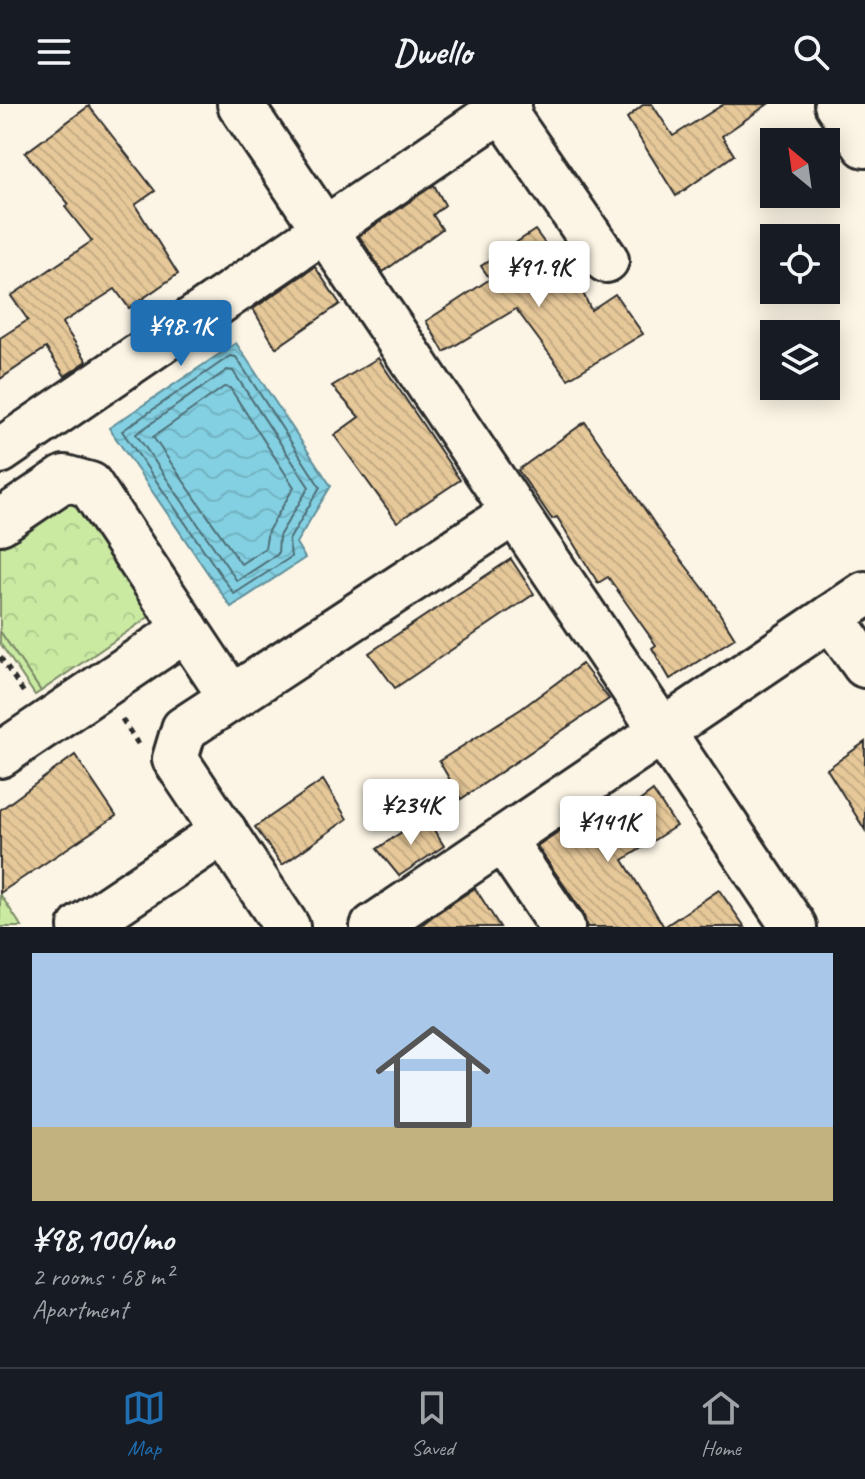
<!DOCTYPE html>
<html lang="en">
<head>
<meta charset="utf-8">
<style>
  :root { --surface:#171b24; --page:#20242c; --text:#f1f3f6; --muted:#9ea1a6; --line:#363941; --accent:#1f6fb2 }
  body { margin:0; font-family:Caveat,sans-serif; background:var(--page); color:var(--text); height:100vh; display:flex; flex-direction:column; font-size:30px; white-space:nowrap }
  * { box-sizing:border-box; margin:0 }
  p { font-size:26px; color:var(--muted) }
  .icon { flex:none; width:44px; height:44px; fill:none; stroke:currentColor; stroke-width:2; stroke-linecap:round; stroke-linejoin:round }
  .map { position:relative; height:823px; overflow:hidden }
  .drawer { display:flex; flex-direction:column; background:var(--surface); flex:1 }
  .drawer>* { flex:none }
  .needle { width:52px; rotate:331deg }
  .controls { position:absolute; left:760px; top:24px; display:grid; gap:16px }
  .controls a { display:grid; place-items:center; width:80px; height:80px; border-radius:0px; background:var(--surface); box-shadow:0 4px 20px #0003; font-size:40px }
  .price { position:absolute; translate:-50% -68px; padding:0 18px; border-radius:8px; background:#fff; color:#222; font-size:26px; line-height:52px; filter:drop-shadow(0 2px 4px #0008) }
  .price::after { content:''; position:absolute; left:50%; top:48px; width:24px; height:18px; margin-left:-12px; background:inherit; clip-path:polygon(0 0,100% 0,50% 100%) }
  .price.selected { background:var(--accent); color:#fff }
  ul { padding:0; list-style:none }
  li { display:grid; align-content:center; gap:16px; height:424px; padding:0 32px }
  li span { display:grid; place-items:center; height:248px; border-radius:0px; color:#555 }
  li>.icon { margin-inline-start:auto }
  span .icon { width:144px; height:144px; fill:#fffc; stroke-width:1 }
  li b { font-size:34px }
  header { display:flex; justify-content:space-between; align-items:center; height:104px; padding:0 32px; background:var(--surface); font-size:36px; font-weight:600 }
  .dock { display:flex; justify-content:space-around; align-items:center; height:112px; border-top:2px solid var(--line); background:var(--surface); font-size:22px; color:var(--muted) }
  .dock a { display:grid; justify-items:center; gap:4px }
  .dock .selected { color:var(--accent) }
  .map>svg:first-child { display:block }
</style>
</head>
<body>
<header><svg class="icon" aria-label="menu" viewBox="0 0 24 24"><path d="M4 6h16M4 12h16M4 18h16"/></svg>Dwello<svg class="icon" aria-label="search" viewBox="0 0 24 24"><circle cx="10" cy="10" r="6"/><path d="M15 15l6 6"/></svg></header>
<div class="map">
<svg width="865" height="823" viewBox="0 0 865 823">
  <defs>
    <pattern id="park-crowns" width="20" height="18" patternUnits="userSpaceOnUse" patternTransform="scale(2)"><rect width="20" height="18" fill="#caeaa2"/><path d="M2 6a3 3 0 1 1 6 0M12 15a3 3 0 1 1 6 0" fill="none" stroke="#aec98c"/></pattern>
    <pattern id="water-waves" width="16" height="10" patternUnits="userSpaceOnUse" patternTransform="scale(2)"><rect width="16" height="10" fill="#83d0e2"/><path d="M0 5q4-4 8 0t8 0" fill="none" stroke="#71b3c2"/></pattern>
    <pattern id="building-back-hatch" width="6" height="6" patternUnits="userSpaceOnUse" patternTransform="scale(2)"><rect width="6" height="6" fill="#e6c899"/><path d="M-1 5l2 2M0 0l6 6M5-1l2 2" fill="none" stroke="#c5ac84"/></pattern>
  </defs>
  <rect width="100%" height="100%" fill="#fcf5e5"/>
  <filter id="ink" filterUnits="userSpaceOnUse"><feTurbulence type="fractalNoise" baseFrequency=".0125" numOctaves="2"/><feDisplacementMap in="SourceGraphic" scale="16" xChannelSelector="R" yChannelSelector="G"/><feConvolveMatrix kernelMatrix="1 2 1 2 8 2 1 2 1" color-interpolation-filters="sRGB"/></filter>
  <g filter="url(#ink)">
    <g fill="#caeaa2" stroke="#7a8a66" stroke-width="2">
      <path d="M0,527l41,60 -6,4 -35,-52z"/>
      <path d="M0,790l22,33h-22z"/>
    </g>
    <path fill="url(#park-crowns)" stroke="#7a8a66" stroke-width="2" d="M66,396l9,1 78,113 -112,77 -41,-60v-89z"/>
    <path fill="url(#water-waves)" stroke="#608e99" stroke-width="2" d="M236,239l95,143 -35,57 9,15 -74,49 -122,-179z"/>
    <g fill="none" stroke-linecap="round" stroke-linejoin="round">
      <g stroke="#4e6d74" stroke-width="2">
        <path d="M230,252l6,1 84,130 -31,53 2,17 -57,37 -112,-163z"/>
        <path d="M227,266l6,1 76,116 -30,49 -1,18 -41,27 -101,-147z"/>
        <path d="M224,283l6,1 64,99 -26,44 -3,17 -24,16 -88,-127z"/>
      </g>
    </g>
    <g fill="url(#building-back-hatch)" stroke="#2b2b2b" stroke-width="2">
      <path d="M644,0h8l21,32 51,-32h44l-46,32 12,19 -58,41 -49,-78z"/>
      <path d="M89,2l66,85 -20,14 43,69 -49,34 -14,-19 -53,34 25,38 -22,15 -19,-28 -46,31v-41l28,-18 -17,-24 81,-55 -27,-34 4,-3 -44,-51z"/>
      <path d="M434,81l11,20 -12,10 9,14 -59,43 -24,-36z"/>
      <path d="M535,126l37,50 4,-2 15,32 24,-16 28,40 -75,45 -52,-70 -72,43 -18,-31 64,-42 -9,-13z"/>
      <path d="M315,163l25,37 -64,44 -23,-39z"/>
      <path d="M378,254l82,122 -63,42 -63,-87 25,-18 -27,-31z"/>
      <path d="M585,318l80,117 42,54 28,45 -65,41 -18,-31 4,-3 -48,-68 -10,6 -41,-66 -5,2 -34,-49z"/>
      <path d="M511,455l23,35 -139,94 -26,-35z"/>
      <path d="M582,560l27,35 -148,100 -22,-38 82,-52z"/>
      <path d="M865,638v88l-38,-61z"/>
      <path d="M75,651l41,61 -116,77v-83z"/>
      <path d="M323,676l24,39 -65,46 -27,-38z"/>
      <path d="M653,687l23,35 -53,34 41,67h-77l-4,-14 -46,-67 48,-32 13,18z"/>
      <path d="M425,712l19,30 -45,30 -22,-27z"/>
      <path d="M475,784l25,39h-81l14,-11z"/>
      <path d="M719,786l26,37h-81z"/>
    </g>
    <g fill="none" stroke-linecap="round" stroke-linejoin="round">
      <g stroke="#2b2b2b" stroke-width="50">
        <g id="minor">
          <path d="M240,0l554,823"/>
          <path d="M837,0l28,41"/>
          <path d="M502,5l104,151"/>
          <path d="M0,347l509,-347"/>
          <path d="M0,418l65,-44 25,7 141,212"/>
          <path d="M831,513l34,48"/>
          <path d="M0,651l186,-126"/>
          <path d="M503,736l59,87"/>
          <path d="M81,823l143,-96"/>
          <path d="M287,823l-112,-168 9,-30 329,-216"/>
          <path d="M373,823l492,-333"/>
        </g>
      </g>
      <g stroke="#2b2b2b" stroke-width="5" stroke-dasharray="6 6" stroke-linecap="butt">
        <path d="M0,553l24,36"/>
        <path d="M122,615l16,25"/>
      </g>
      <use href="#minor" stroke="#fcf5e5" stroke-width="44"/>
    </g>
  </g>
</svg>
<div class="controls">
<a><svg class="needle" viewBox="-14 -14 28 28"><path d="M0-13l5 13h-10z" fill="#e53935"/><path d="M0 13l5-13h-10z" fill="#9ea1a6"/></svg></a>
<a><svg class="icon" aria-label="locate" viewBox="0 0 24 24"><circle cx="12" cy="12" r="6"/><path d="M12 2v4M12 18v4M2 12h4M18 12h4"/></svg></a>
<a><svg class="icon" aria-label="layers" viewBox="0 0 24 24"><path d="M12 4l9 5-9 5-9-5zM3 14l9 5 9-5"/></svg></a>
</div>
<b class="price" style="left:539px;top:205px">¥91.9K</b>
<b class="price selected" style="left:181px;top:264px">¥98.1K</b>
<b class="price" style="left:411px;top:743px">¥234K</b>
<b class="price" style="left:608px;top:760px">¥141K</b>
</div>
<section class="drawer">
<ul>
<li><span style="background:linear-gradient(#a9c7e8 70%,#c2b280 0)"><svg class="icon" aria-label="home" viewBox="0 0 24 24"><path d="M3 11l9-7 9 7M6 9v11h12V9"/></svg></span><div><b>¥98,100/mo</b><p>2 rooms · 68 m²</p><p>Apartment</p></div></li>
</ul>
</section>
<nav class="dock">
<a class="selected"><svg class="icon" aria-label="map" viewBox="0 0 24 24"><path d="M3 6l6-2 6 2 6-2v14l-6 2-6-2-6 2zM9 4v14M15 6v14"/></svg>Map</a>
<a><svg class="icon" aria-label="saved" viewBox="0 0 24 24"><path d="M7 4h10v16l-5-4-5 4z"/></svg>Saved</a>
<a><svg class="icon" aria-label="home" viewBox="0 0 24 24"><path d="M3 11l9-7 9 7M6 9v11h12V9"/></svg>Home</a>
</nav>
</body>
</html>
